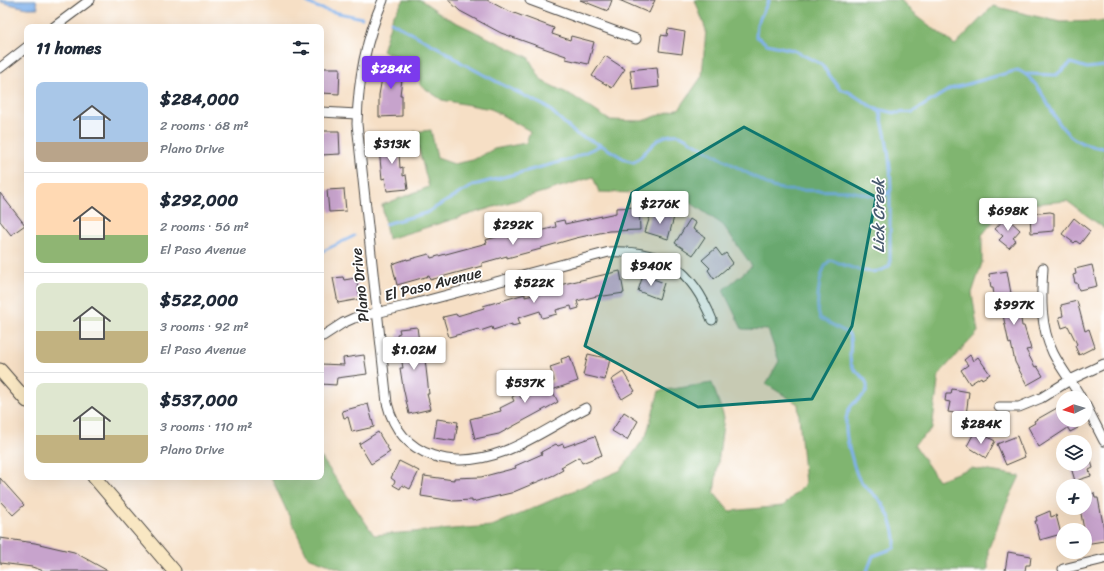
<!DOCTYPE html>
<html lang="en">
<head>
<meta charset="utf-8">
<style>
  :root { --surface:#fff; --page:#f6f6f7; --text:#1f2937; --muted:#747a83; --line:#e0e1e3; --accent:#7c3aed }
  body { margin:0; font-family:Sriracha,sans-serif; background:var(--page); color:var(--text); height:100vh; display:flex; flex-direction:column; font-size:15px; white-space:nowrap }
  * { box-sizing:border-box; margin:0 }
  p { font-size:13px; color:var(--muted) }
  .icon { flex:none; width:22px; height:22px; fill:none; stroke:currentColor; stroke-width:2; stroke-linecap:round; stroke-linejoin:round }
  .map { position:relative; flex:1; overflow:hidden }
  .drawer { position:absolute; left:24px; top:24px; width:300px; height:456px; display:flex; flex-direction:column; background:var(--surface); border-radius:8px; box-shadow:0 4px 16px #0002 }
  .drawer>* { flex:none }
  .needle { width:26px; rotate:265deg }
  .tools { position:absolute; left:1056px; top:391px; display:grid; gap:8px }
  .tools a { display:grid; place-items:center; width:36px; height:36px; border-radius:50%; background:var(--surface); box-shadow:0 4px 16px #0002; font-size:20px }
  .price { position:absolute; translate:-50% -34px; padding:0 9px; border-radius:4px; background:#fff; color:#222; font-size:13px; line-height:26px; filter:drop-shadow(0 1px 2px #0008) }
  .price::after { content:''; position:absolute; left:50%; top:24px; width:12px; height:9px; margin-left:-6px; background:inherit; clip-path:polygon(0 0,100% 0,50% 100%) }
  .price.selected { background:var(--accent); color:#fff }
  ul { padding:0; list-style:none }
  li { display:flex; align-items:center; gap:12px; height:100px; padding:0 12px }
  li+li { border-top:1px solid var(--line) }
  li span { display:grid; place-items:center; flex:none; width:112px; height:80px; border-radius:8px; color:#555 }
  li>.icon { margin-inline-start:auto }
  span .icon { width:48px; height:48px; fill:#fffc; stroke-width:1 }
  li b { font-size:17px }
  h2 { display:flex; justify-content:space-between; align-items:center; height:48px; padding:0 12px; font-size:17px }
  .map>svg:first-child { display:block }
</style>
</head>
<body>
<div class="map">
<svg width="1104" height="571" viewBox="0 0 1104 571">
  <rect width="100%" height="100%" fill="#fff"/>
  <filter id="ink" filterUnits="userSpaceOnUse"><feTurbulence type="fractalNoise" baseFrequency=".025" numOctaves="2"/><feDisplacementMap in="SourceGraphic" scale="8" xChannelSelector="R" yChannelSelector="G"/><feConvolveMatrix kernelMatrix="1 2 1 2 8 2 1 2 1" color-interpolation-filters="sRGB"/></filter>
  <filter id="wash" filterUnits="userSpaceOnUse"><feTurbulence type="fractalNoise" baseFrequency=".012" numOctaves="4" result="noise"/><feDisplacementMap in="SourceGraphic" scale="16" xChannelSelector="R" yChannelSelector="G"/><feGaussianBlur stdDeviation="0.9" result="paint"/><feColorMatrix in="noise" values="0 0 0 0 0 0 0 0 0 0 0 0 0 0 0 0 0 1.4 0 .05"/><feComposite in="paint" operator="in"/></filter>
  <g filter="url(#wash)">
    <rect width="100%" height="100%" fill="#f6dfc5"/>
    <path fill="#80b570" stroke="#56704e" d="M404,0h17l26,18 81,39 14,24 31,15 36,24 33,1 38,-13 22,-32 4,-46 -11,-30h206l12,13 42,32 38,-39 67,16 44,-1v207l-37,-27 -61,5 -24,29v28l-10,30 6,39 -39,42 -7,55 -18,16 24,35 33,-12 49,8 -14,29 -18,45v21h-642l-38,-14 -37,-80h50v-20l53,78 118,-9 129,-56 25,-34 13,-45 53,-8 12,34 -10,76 15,18 54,-5 22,-22 -7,-80 -32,-20 13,-23 -11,-31 -26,-1 -19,-39 29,-24 -29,-41 -45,-31 -79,-2 -6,-15 -205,62 -6,-34 47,-18 -15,-55 17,-2 6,28 17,6 19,-4 21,-11 32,-6 4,-12 -39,-22 -49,-9 -22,-15 -2,-20 -36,-14 11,-35z"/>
    <path fill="#7fb1eb" stroke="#556e8b" d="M0,0h36l2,8h-11l-27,-6z"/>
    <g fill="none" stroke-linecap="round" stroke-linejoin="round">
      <g stroke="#7fb1eb" stroke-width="3">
        <path d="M304,0c16,12 39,13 58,18"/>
        <path d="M391,22l55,30 16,11 39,21 46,23 29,27 25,11 25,15 8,2 3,-2c14,-12 21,-28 43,-25l92,52 15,3 63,1 28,6 6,-1 7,-6c0,-27 -4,-52 -11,-78l-31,-20 -9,-3 -19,-25 -28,-14 -26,-6 -11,-8 1,-12 12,-24"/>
        <path d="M1027,74l29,1 15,-12 16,5 17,-2"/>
        <path d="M876,109l20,4 17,-1 37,-23 68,-19c30,14 32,58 62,72 7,4 16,5 24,6"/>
        <path d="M385,224l41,-11 48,-28 97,-26 30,-14"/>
        <path d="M321,252l33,-16"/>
        <path d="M867,571l6,-15 21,-8c4,-13 -5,-35 -13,-46 -7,-9 -18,-15 -23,-25 -4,-9 -6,-20 -9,-29 -3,-13 -7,-34 4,-44 4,-4 14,-9 14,-15 2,-12 -13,-16 -16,-25 -3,-10 2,-21 -2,-30l-29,-16c-5,-12 -1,-52 11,-58 16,6 44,20 59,5v-75"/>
      </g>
    </g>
    <g id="blocks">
      <g fill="#c7a3cc">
        <path d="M448,0h39l19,10 48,18 -2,6 18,6 1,-4 23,6 -6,22 -22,-5v-3l-65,-23 -41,-22z"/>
        <path d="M580,0h32l-4,11z"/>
        <path d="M619,0h36l-6,13z"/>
        <path d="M668,29l17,3 -3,22 -23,-3 2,-16 6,1z"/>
        <path d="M605,56l20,13 -13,19 -20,-12z"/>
        <path d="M385,61l19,2 -4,32h2v21l-23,1v-22z"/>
        <path d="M657,67l2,20 -26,3 -3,-20z"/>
        <path d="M321,68h19l-1,26 -18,-1z"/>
        <path d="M321,131h18l1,23 -19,1z"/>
        <path d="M398,137l2,31 3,-1v9l3,-1 2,14 -21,2 -2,-13 -3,1 -4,-40z"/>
        <path d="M344,189l2,22 -17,1 -2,-22z"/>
        <path d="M0,193l25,32 -14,10 -11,-14z"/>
        <path d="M639,207l1,23 -31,1 -33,7 -35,10v1l-34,9v-2l-25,7v3l-52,14 -1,-4 -32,9 -5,-21 15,-5v1l22,-6 2,4 56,-15 -1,-3 13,-4 -1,-2 9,-2 2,6 31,-10v3l16,-4 -1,-5 9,-2 1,4 51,-11v-5z"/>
        <path d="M652,210l22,7 -6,22 -23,-7z"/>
        <path d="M1050,212l4,1v18l-23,2 -1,-19z"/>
        <path d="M1006,217l14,13 -7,8 3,2 -7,8 -10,-8 4,-4 -8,-7z"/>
        <path d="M1074,218l16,13 -10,13 -4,-3 -2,2 -12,-9z"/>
        <path d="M690,219l6,4 -3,6 12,8 -12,18 -18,-12z"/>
        <path d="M716,248l6,8 4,-3 7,10 -19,16 -6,-9 2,-2 -8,-8z"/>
        <path d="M1092,265l5,21 -18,4 -2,-7h-2l-2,-8 3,-1 -1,-5z"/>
        <path d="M620,271l4,22 -20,3 -3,-1 -24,6 2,7 -7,2 -1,-4 -15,4 1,4 -15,4 -2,-7 -22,7 2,6 -8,2v-2l-19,6 -1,-3 -12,4 -1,-2 -30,8 -6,-20 13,-3 1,2 27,-8 -1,-2 42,-12v3l20,-5 -1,-3 11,-3z"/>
        <path d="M1007,271l5,28 6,-1 4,28h2l7,23 -5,1 9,17 2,-1 6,10 -16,9 -12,-23 -4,-19 -2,1 -6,-29 -6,1 -4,-28h-2l-2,-14z"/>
        <path d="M643,275l21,8 -5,16 -21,-8z"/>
        <path d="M343,277l1,3 12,-2 4,21 -22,4 -5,-25z"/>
        <path d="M1077,301l8,30 4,-2 6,18 -16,8 -4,-9 2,-2 -9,-18 -6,2 -3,-11 4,-1 -2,-11z"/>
        <path d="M417,327l2,15h4l6,52h-2l4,15 -22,5 -6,-27 -3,-19h3l-6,-34 3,-1 -1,-4z"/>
        <path d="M588,354l22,5 -5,21 -22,-5z"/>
        <path d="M364,355l3,19 -30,4 -1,7 -15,-1v-20l23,1 -1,-7z"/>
        <path d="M970,355l3,6 5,-4 12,17 -8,5 -1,-2 -11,7 -9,-14 7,-5 -4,-5z"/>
        <path d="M570,356l8,25 -26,9 6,12 -59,32 -24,5 -5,-20 31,-8 -1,-3 14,-7 -2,-4 7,-4 2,5 33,-17 -4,-14 12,-4 -1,-4z"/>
        <path d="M623,372l12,19 -13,8 -11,-19z"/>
        <path d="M952,389l17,3 -3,23 -18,-3 2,-10 -5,-1 1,-7h5z"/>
        <path d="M368,404l6,23 -22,5 -4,-15 -4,1 -2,-7z"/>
        <path d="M1057,408l1,2 5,-2v12h20l-7,4 2,4 -8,4 -2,-4 -29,19 -11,-20 7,-4 -1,-2z"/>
        <path d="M624,412l14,9 -11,19 -15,-9z"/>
        <path d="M437,419l21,3 -3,19 -21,-3z"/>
        <path d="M378,432l12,20 -19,12 -12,-20z"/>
        <path d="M974,433l10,6 2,-3 9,5 -9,17 -19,-12z"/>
        <path d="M595,436l7,19 -20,8 -3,-6 -18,10 2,3 -9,5 -43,18 -39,9v-2l-19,1 -32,-5 3,-20 30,4v-2l27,-1 35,-9 -1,-2 27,-12 -1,-2 15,-8 2,2 5,-2 1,3z"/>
        <path d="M1017,436l8,21 -19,8 -9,-21z"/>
        <path d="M399,461l20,10 -9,18 -8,-4 -2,4 -7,-4 2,-4 -4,-3z"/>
        <path d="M1091,461l2,7 -4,2 2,6 -16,5 -5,-17h15z"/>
        <path d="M0,478l24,27 -11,10 -13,-14z"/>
        <path d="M1094,493l1,5h3l6,31v12l-19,3v-14h-1l-4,-22h5v-13z"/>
        <path d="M1050,511l1,6 5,-2 5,19 -21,6 -5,-19h2l-1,-4z"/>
        <path d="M0,538l35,5 39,9 34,19h-64l-12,-4 -32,-4z"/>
        <path d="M1008,552l23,4 -1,9h-4l-1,6h-20z"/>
      </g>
    </g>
  </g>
  <g filter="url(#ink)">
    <use href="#blocks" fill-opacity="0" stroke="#494642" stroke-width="1"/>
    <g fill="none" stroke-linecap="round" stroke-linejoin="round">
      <g stroke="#494642" stroke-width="11">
        <g id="street">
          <path d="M383,0c-18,41 -25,80 -26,124l30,279c14,57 68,67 118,48 28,-11 54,-29 81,-43"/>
          <path d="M530,0l106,39"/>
          <path d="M54,27l36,-27"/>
          <path d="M0,68l27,-21"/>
          <path d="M321,112l36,2"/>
          <path d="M1043,268c-2,30 -3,58 10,85 8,16 20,30 28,45"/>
          <path d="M323,336l20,-13 11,-5 52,-12 203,-54c55,-2 83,17 103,68"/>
          <path d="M1085,404l19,37"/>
          <path d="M999,407h20l22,-9 29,-18 34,-16"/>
          <path d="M1063,569l41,-10"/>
        </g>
      </g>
      <g stroke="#494642" stroke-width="15">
        <g id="secondary">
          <path d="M0,370l27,31"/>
          <path d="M94,477l80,94"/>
        </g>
      </g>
      <use href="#street" stroke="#fff" stroke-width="9"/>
      <use href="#secondary" stroke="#f9e7c3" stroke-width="13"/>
    </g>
  </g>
  <path fill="#0f766e" fill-opacity="0.2" stroke="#0f766e" stroke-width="3" stroke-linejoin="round" d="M744,127l132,70 -24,129 -40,73 -114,8 -113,-61 47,-153z"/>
  <g text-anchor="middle" stroke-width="3.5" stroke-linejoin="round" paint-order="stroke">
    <g font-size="15" fill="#2b2b2b" stroke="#fff">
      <text transform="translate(433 284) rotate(-14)" y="5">El Paso Avenue</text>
      <text transform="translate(360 285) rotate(-96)" y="5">Plano Drive</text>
    </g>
    <g font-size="16" font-style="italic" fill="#485a6e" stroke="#fff">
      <text transform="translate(878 216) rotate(-90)" y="6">Lick Creek</text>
    </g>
  </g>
</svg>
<div class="tools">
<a><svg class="needle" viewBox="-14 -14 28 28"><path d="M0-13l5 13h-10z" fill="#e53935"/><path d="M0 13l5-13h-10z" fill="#747a83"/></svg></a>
<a><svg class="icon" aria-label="layers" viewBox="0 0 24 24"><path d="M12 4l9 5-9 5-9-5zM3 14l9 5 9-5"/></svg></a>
<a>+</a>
<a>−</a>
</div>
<b class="price selected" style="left:391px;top:90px">$284K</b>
<b class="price" style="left:392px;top:165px">$313K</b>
<b class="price" style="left:660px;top:225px">$276K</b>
<b class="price" style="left:1008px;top:232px">$698K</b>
<b class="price" style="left:513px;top:246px">$292K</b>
<b class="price" style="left:651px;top:287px">$940K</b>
<b class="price" style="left:534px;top:304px">$522K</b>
<b class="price" style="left:1014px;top:326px">$997K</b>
<b class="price" style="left:414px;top:371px">$1.02M</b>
<b class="price" style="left:525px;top:404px">$537K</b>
<b class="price" style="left:981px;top:445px">$284K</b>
<section class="drawer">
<h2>11 homes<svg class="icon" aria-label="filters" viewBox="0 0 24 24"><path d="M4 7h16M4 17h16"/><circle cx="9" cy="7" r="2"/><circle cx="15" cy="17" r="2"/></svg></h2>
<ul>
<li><span style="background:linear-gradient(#a9c7e8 75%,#b9a48a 0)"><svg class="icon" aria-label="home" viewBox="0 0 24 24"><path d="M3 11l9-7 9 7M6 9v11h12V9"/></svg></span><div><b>$284,000</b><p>2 rooms · 68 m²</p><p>Plano Drive</p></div></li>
<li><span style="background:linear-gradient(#ffd9b3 65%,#8fb573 0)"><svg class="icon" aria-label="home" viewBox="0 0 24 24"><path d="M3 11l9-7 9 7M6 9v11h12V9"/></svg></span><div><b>$292,000</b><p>2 rooms · 56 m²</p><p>El Paso Avenue</p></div></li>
<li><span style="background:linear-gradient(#dfe7d0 60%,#c2b280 0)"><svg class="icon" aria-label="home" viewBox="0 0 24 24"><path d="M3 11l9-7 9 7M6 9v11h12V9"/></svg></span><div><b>$522,000</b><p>3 rooms · 92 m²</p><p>El Paso Avenue</p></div></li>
<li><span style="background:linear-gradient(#dfe7d0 65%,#c2b280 0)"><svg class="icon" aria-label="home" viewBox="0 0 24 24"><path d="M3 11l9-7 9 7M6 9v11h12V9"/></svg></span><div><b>$537,000</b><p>3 rooms · 110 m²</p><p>Plano Drive</p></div></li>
</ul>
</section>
</div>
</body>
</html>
